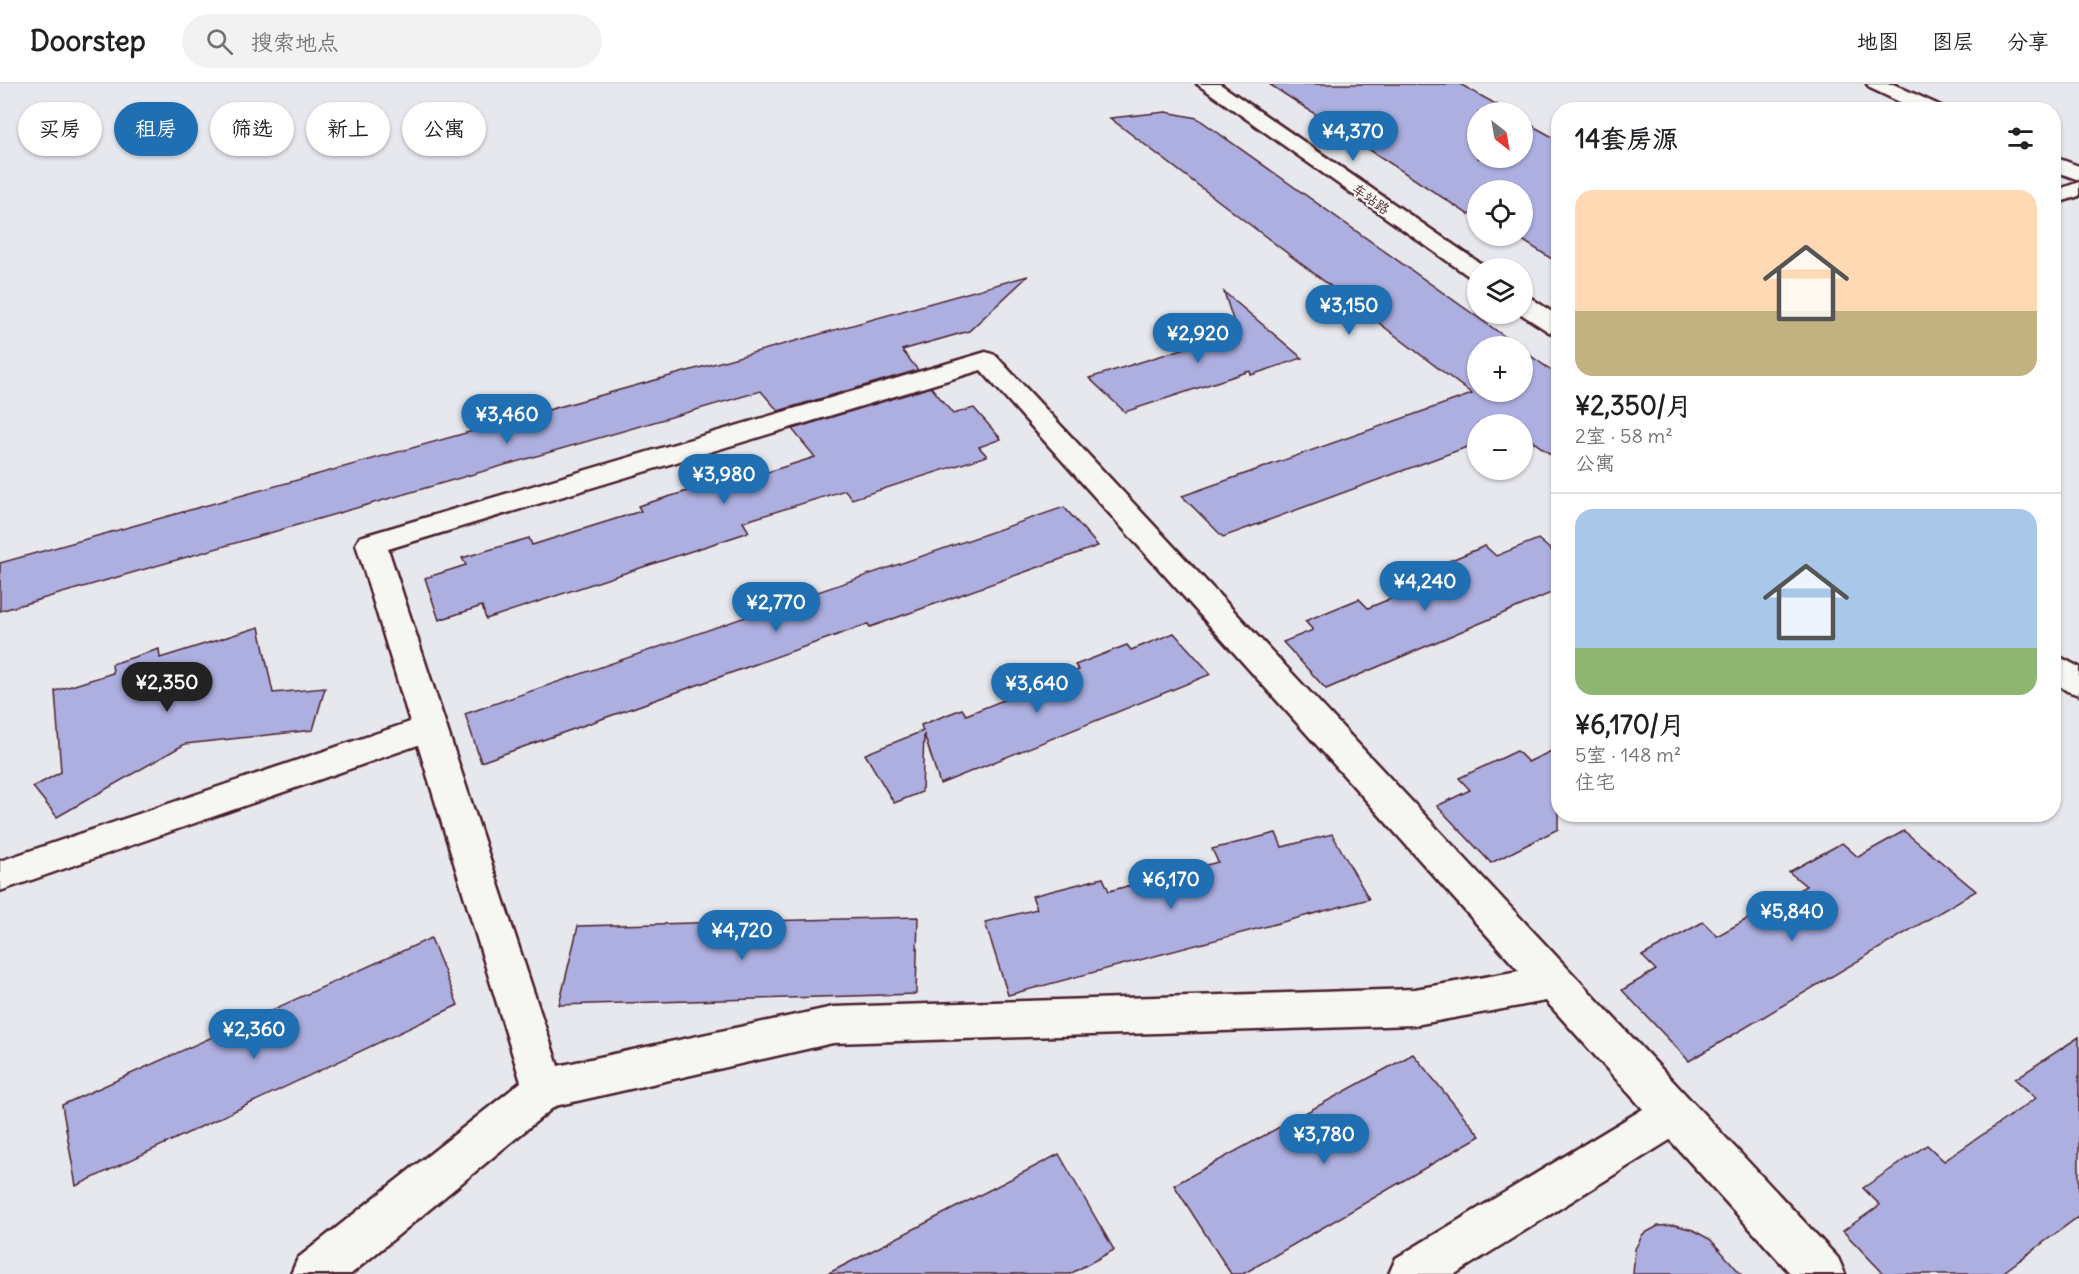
<!DOCTYPE html>
<html lang="zh">
<head>
<meta charset="utf-8">
<style>
  :root { --surface:#fff; --page:#f2f2f2; --text:#202124; --muted:#757577; --line:#e0e0e0; --accent:#1f6fb2 }
  body { margin:0; font-family:Delius,"LXGW WenKai TC",sans-serif; background:var(--page); color:var(--text); height:100vh; display:flex; flex-direction:column; font-size:22px; white-space:nowrap }
  * { box-sizing:border-box; margin:0 }
  p { font-size:20px; color:var(--muted) }
  .icon { flex:none; width:33px; height:33px; fill:none; stroke:currentColor; stroke-width:2; stroke-linecap:round; stroke-linejoin:round }
  .map { position:relative; flex:1; overflow:hidden }
  .drawer { position:absolute; left:1551px; top:18px; width:510px; height:720px; display:flex; flex-direction:column; background:var(--surface); border-radius:24px; box-shadow:0 2px 4px #0004 }
  .drawer>* { flex:none }
  .banner { position:absolute; left:18px; top:18px; width:570px; height:54px; display:flex; gap:12px }
  .needle { width:39px; rotate:149deg }
  .fabs { position:absolute; left:1467px; top:18px; display:grid; gap:12px }
  .fabs a { display:grid; place-items:center; width:66px; height:66px; border-radius:50%; background:var(--surface); box-shadow:0 2px 4px #0004; font-size:30px }
  .price { position:absolute; translate:-50% -51px; padding:0 14px; border-radius:21px; background:var(--accent); color:#fff; font-size:20px; line-height:39px; filter:drop-shadow(0 2px 3px #0008) }
  .price::after { content:''; position:absolute; left:50%; top:36px; width:18px; height:14px; margin-left:-9px; background:inherit; clip-path:polygon(0 0,100% 0,50% 100%) }
  .price.active { background:#222; color:#fff }
  ul { padding:0; list-style:none }
  li { display:grid; align-content:center; gap:12px; height:318px; padding:0 24px }
  li+li { border-top:2px solid var(--line) }
  li span { display:grid; place-items:center; height:186px; border-radius:18px; color:#555 }
  li>.icon { margin-inline-start:auto }
  span .icon { width:108px; height:108px; fill:#fffc; stroke-width:1 }
  li b { font-size:26px }
  h2 { display:flex; justify-content:space-between; align-items:center; height:72px; padding:0 24px; font-size:26px }
  .tag { padding:0 21px; border-radius:27px; background:var(--surface); box-shadow:0 2px 4px #0004; font-size:21px; line-height:54px }
  .tag.active { background:var(--accent); color:#fff }
  header { display:flex; align-items:center; gap:36px; box-sizing:border-box; height:84px; padding:0 30px; background:var(--surface); border-bottom:2px solid var(--line) }
  header strong { font-size:28px }
  nav { display:flex; gap:33px; margin-inline-start:auto; font-size:21px }
  .search { width:420px; height:54px; background:var(--page); display:flex; align-items:center; gap:15px; box-sizing:border-box; padding:0 21px; border-radius:33px; color:var(--muted); font-size:22px }
  .map>svg:first-child { display:block }
</style>
</head>
<body>
<header>
<strong>Doorstep</strong>
<div class="search"><svg class="icon" aria-label="search" viewBox="0 0 24 24"><circle cx="10" cy="10" r="6"/><path d="M15 15l6 6"/></svg>搜索地点</div>
<nav><a>地图</a><a>图层</a><a>分享</a></nav>
</header>
<div class="map">
<svg width="2079" height="1190" viewBox="0 0 2079 1190">
  <rect width="100%" height="100%" fill="#e7e8ee"/>
  <filter id="ink" filterUnits="userSpaceOnUse"><feTurbulence type="fractalNoise" baseFrequency=".0167" numOctaves="2"/><feDisplacementMap in="SourceGraphic" scale="12" xChannelSelector="R" yChannelSelector="G"/><feConvolveMatrix kernelMatrix="1 2 1 2 8 2 1 2 1" color-interpolation-filters="sRGB"/></filter>
  <g filter="url(#ink)">
    <g fill="#adafe0" stroke="#4a1f2b" stroke-width="1.5">
      <path d="M1269,0h191l50,28h-32v46h44v-38l36,20v123l-42,-27h6v-46h-44v22l-9,3z"/>
      <path d="M1166,28l31,6 321,228h-40v46h44v-42l36,25v85l-36,-27v-9h-44v19l-255,94 -41,-41 290,-102 -362,-276z"/>
      <path d="M1028,192l-59,55 -67,19 16,20 -140,41 -17,-20 -761,220v-48z"/>
      <path d="M1224,208l78,66 -51,17 -1,-4 -125,41 -36,-34 148,-46z"/>
      <path d="M931,303l22,27 21,-6 27,31 -22,8 8,9 -135,43 -7,-9 -102,32 6,10 -263,87 -4,-13 -43,14 -14,-42 41,-13 -4,-7 67,-20 3,7 109,-34 -3,-5 60,-18 3,5 114,-36 -23,-28z"/>
      <path d="M1064,423l34,39 -228,81 -2,-3 -387,138 -16,-48z"/>
      <path d="M1538,455l20,17v34l-232,99 -43,-47 30,-12 -8,-9 54,-22 9,9 80,-33 -11,-9 48,-20 11,10z"/>
      <path d="M259,543l14,66 52,-5 -12,42 -128,14 -128,73 -24,-30 28,-15 -6,-81 58,-18 -1,-9 47,-15 1,9z"/>
      <path d="M1174,549l37,41 -271,110 -16,-50 -2,58 -28,11 -29,-49 58,-23 -2,-6 41,-16 4,6 113,-45 -4,-5 52,-20 4,5z"/>
      <path d="M1558,664v81l-67,34 -54,-57 33,-16 -11,-12 58,-27 11,11z"/>
      <path d="M1904,747l72,60 -287,170 -67,-71 34,-20 -14,-14 61,-34 14,14 89,-50 -17,-14 53,-29 16,14z"/>
      <path d="M1276,749l6,14 50,-13 37,65 -361,96 -23,-73 52,-13 -5,-13 71,-18 6,13 109,-29 -6,-13z"/>
      <path d="M918,833l-2,77 -357,11 19,-79z"/>
      <path d="M431,854l27,67 -382,181 -14,-81z"/>
      <path d="M2079,953v179l-78,58h-117l-41,-43 37,-26 -17,-17 64,-43 17,16 92,-63 -21,-19z"/>
      <path d="M1413,970l67,82 -237,138h-12l-57,-89z"/>
      <path d="M1059,1070l55,96 -44,24h-243z"/>
      <path d="M1675,1141l18,5 18,10 30,34h-108l2,-25 8,-15 15,-8z"/>
    </g>
    <g fill="none" stroke-linecap="round" stroke-linejoin="round">
      <g stroke="#4a1f2b" stroke-width="5">
        <g id="minor">
          <path d="M1197,0h23l267,184h-9v11l-8,-2z"/>
          <path d="M1867,0h26l48,22 3,4h-27l-47,-22z"/>
          <path d="M2054,73l25,9v14l-25,-9z"/>
          <path d="M2079,98v14l-25,8v-13z"/>
          <path d="M1522,212l9,2 27,18v18l-9,-2 -28,-18z"/>
          <path d="M986,268l9,3 843,903 7,16h-54l-121,-134 -215,134h-66l7,-16 247,-149 -97,-108 -131,24 -582,18 -278,63 -204,168h-60l7,-16 223,-176 -103,-337 -418,146v-30l410,-139 -54,-178 4,-7zM981,286l538,601 -104,18 -582,18 -275,59 -170,-517z"/>
          <path d="M2054,570l25,13v28l-12,-4 -13,-9z"/>
        </g>
      </g>
      <use href="#minor" fill="#f6f6f2" fill-rule="evenodd"/>
    </g>
  </g>
  <g text-anchor="middle" stroke-width="4.5" stroke-linejoin="round" paint-order="stroke">
    <g font-size="14" fill="#4a1f2b" stroke="#f6f6f2">
      <text transform="translate(1371 115) rotate(35)" y="5">车站路</text>
    </g>
  </g>
</svg>
<div class="fabs">
<a><svg class="needle" viewBox="-14 -14 28 28"><path d="M0-13l5 13h-10z" fill="#e53935"/><path d="M0 13l5-13h-10z" fill="#757577"/></svg></a>
<a><svg class="icon" aria-label="locate" viewBox="0 0 24 24"><circle cx="12" cy="12" r="6"/><path d="M12 2v4M12 18v4M2 12h4M18 12h4"/></svg></a>
<a><svg class="icon" aria-label="layers" viewBox="0 0 24 24"><path d="M12 4l9 5-9 5-9-5zM3 14l9 5 9-5"/></svg></a>
<a>+</a>
<a>−</a>
</div>
<b class="price" style="left:1353px;top:78px">¥4,370</b>
<b class="price" style="left:1349px;top:252px">¥3,150</b>
<b class="price" style="left:1198px;top:280px">¥2,920</b>
<b class="price" style="left:507px;top:361px">¥3,460</b>
<b class="price" style="left:724px;top:421px">¥3,980</b>
<b class="price" style="left:1425px;top:528px">¥4,240</b>
<b class="price" style="left:776px;top:549px">¥2,770</b>
<b class="price active" style="left:167px;top:629px">¥2,350</b>
<b class="price" style="left:1037px;top:630px">¥3,640</b>
<b class="price" style="left:1171px;top:826px">¥6,170</b>
<b class="price" style="left:1792px;top:858px">¥5,840</b>
<b class="price" style="left:742px;top:877px">¥4,720</b>
<b class="price" style="left:254px;top:976px">¥2,360</b>
<b class="price" style="left:1324px;top:1081px">¥3,780</b>
<div class="banner">
<a class="tag">买房</a>
<a class="tag active">租房</a>
<a class="tag">筛选</a>
<a class="tag">新上</a>
<a class="tag">公寓</a>
</div>
<section class="drawer">
<h2>14套房源<svg class="icon" aria-label="filters" viewBox="0 0 24 24"><path d="M4 7h16M4 17h16"/><circle cx="9" cy="7" r="2"/><circle cx="15" cy="17" r="2"/></svg></h2>
<ul>
<li><span style="background:linear-gradient(#ffd9b3 65%,#c2b280 0)"><svg class="icon" aria-label="home" viewBox="0 0 24 24"><path d="M3 11l9-7 9 7M6 9v11h12V9"/></svg></span><div><b>¥2,350/月</b><p>2室 · 58 m²</p><p>公寓</p></div></li>
<li><span style="background:linear-gradient(#a9c7e8 75%,#8fb573 0)"><svg class="icon" aria-label="home" viewBox="0 0 24 24"><path d="M3 11l9-7 9 7M6 9v11h12V9"/></svg></span><div><b>¥6,170/月</b><p>5室 · 148 m²</p><p>住宅</p></div></li>
</ul>
</section>
</div>
</body>
</html>
